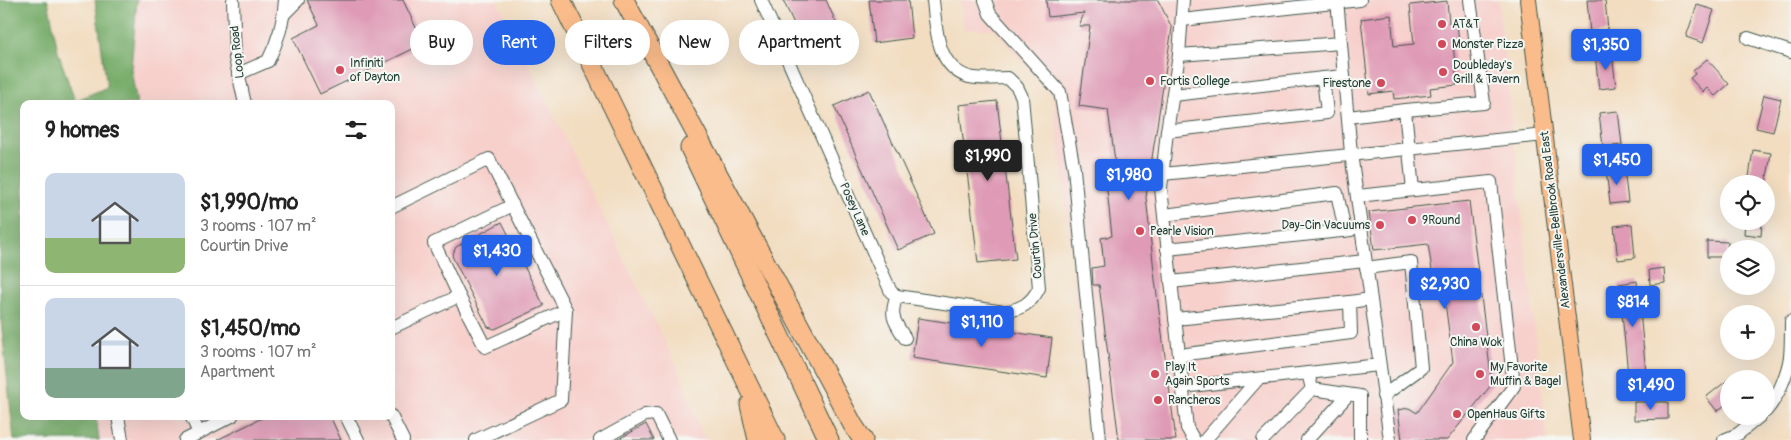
<!DOCTYPE html>
<html lang="en">
<head>
<meta charset="utf-8">
<style>
  :root { --surface:#fff; --page:#f2f2f2; --text:#222; --muted:#767676; --line:#e0e0e0; --accent:#2563eb }
  body { margin:0; font-family:Pangolin,sans-serif; background:var(--page); color:var(--text); height:100vh; display:flex; flex-direction:column; font-size:19px; white-space:nowrap }
  * { box-sizing:border-box; margin:0 }
  p { font-size:16px; color:var(--muted) }
  .icon { flex:none; width:28px; height:28px; fill:none; stroke:currentColor; stroke-width:2; stroke-linecap:round; stroke-linejoin:round }
  .map { position:relative; flex:1; overflow:hidden }
  .panel { position:absolute; left:20px; top:100px; width:375px; height:320px; display:flex; flex-direction:column; background:var(--surface); border-radius:10px; box-shadow:0 5px 20px #0002 }
  .panel>* { flex:none }
  .hud { position:absolute; left:410px; top:20px; width:475px; height:45px; display:flex; gap:10px }
  .tools { position:absolute; left:1720px; top:175px; display:grid; gap:10px }
  .tools a { display:grid; place-items:center; width:55px; height:55px; border-radius:50%; background:var(--surface); box-shadow:0 5px 20px #0002; font-size:25px }
  .price { position:absolute; translate:-50% -42px; padding:0 11px; border-radius:5px; background:var(--accent); color:#fff; font-size:16px; line-height:32px; filter:drop-shadow(0 1px 2px #0008) }
  .price::after { content:''; position:absolute; left:50%; top:30px; width:15px; height:11px; margin-left:-8px; background:inherit; clip-path:polygon(0 0,100% 0,50% 100%) }
  .price.active { background:#222; color:#fff }
  ul { padding:0; list-style:none }
  li { display:flex; align-items:center; gap:15px; height:125px; padding:0 25px }
  li+li { border-top:1px solid var(--line) }
  li span { display:grid; place-items:center; flex:none; width:140px; height:100px; border-radius:10px; color:#555 }
  li>.icon { margin-inline-start:auto }
  span .icon { width:60px; height:60px; fill:#fffc; stroke-width:1 }
  li b { font-size:21px }
  h2 { display:flex; justify-content:space-between; align-items:center; height:60px; padding:0 25px; font-size:21px }
  .chip { padding:0 18px; border-radius:22px; background:var(--surface); box-shadow:0 5px 20px #0002; font-size:18px; line-height:45px }
  .chip.active { background:var(--accent); color:#fff }
  .map>svg:first-child { display:block }
</style>
</head>
<body>
<div class="map">
<svg width="1791" height="440" viewBox="0 0 1791 440">
  <rect width="100%" height="100%" fill="#f6f6f2"/>
  <filter id="ink" filterUnits="userSpaceOnUse"><feTurbulence type="fractalNoise" baseFrequency=".02" numOctaves="2"/><feDisplacementMap in="SourceGraphic" scale="10" xChannelSelector="R" yChannelSelector="G"/><feConvolveMatrix kernelMatrix="1 2 1 2 8 2 1 2 1" color-interpolation-filters="sRGB"/></filter>
  <filter id="wash" filterUnits="userSpaceOnUse"><feTurbulence type="fractalNoise" baseFrequency=".0096" numOctaves="4" result="noise"/><feDisplacementMap in="SourceGraphic" scale="20" xChannelSelector="R" yChannelSelector="G"/><feGaussianBlur stdDeviation="1.12" result="paint"/><feColorMatrix in="noise" values="0 0 0 0 0 0 0 0 0 0 0 0 0 0 0 0 0 1.4 0 .05"/><feComposite in="paint" operator="in"/></filter>
  <g filter="url(#wash)">
    <rect width="100%" height="100%" fill="#f2ddc1"/>
    <g fill="#f7d0cc">
      <path d="M137,0h360l182,371 26,69h-606l-3,-24h295v-312h-254l-6,-35z"/>
      <path d="M960,0h538l49,440h-458l-18,-191 -18,-153 -59,-67h-30z"/>
    </g>
    <path fill="#73aa66" stroke="#49744d" d="M0,0h48l10,52 17,49 32,-14 -12,-87h42l-6,69 6,35h-113v312h72l3,24h-85l-14,-129z"/>
    <g id="blocks">
      <g fill="#df9bb6">
        <path d="M307,0h96l15,32 -2,2 5,11 -101,49 -27,-56 26,-13z"/>
        <path d="M783,0h43l12,27 -35,16z"/>
        <path d="M869,0h39l4,38 -38,5z"/>
        <path d="M1046,0h112l14,28 -26,169 9,83 21,160h-57l-20,-155h-6l-1,-17 12,-2 -3,-28 11,-2 -8,-74 11,-1 -7,-51 -29,-4 11,-80h-11l5,-13 -36,4z"/>
        <path d="M1587,0h18l3,30 -18,3z"/>
        <path d="M1447,1l2,22 8,-1 2,22h-6l4,41 -27,3 1,7 -37,4 -1,-8 -24,3 -8,-75 30,-4 3,31 20,-2 -4,-39z"/>
        <path d="M1697,5l17,5 -11,33 -17,-6z"/>
        <path d="M1612,53l4,34 -17,2 -4,-34z"/>
        <path d="M1707,59l22,25 -14,12 -8,-8 -4,4 -13,-14 5,-4 -2,-3z"/>
        <path d="M869,90l65,144 -36,16 -64,-144z"/>
        <path d="M1764,95l17,4 -8,33 -17,-4z"/>
        <path d="M997,101l19,158 -38,4 -19,-158z"/>
        <path d="M1618,111l4,34 -19,2 -4,-34z"/>
        <path d="M1753,150l18,3 -5,31h-18z"/>
        <path d="M1624,168l4,34 -18,2 -4,-34z"/>
        <path d="M1469,201l23,183 -45,56h-45l-4,-30 11,-2 8,5 36,-51 -9,-67 -8,1 -8,-52 -54,6 -5,-38z"/>
        <path d="M1745,221h17l-1,15 -17,-2z"/>
        <path d="M502,222l42,84 -49,23 -7,-2 -36,-71 4,-9z"/>
        <path d="M1632,224l3,34 -17,2 -4,-34z"/>
        <path d="M1707,241l21,1 -1,15h-20z"/>
        <path d="M1664,268l1,15 -15,2 -1,-15z"/>
        <path d="M1637,281l9,92 -18,1 -9,-90z"/>
        <path d="M918,318l134,20 -5,40 -135,-20z"/>
        <path d="M1729,379v23l-12,9 -11,-14z"/>
        <path d="M1634,402h34v17l-34,1z"/>
        <path d="M266,416h64l11,24h-124z"/>
        <path d="M646,424l8,16h-37z"/>
      </g>
    </g>
  </g>
  <g filter="url(#ink)">
    <use href="#blocks" fill-opacity="0" stroke="#3f5549" stroke-width="1"/>
    <g fill="none" stroke-linecap="round" stroke-linejoin="round">
      <g stroke="#3f5549" stroke-width="14">
        <g id="minor">
          <path d="M233,0l2,58 10,46"/>
          <path d="M761,0l130,292 6,4 107,16c17,-3 27,-8 35,-24l-17,-191 -5,-10 -9,-9c-12,0 -27,2 -39,-1 -33,-10 -33,-50 -36,-77"/>
          <path d="M985,0l5,14 70,78 14,77 26,271"/>
          <path d="M1183,0l-4,55 -12,76 -6,57 26,240 7,12"/>
          <path d="M1337,0l14,153 39,287"/>
          <path d="M285,13l13,-13"/>
          <path d="M1182,20l178,-20"/>
          <path d="M1748,38l43,14"/>
          <path d="M1179,55l162,-12"/>
          <path d="M238,74l30,-13c10,-20 16,-39 17,-61"/>
          <path d="M1173,95l150,-17"/>
          <path d="M1405,110l79,-7 -14,-103"/>
          <path d="M1348,117l57,-7 8,80"/>
          <path d="M1167,131l160,-18 -4,-35 21,-2"/>
          <path d="M1163,174l382,-39"/>
          <path d="M1357,196l134,-14 23,204 -40,54"/>
          <path d="M391,207l98,-48 77,151 -5,90 -85,40"/>
          <path d="M1164,215l173,-22 8,38"/>
          <path d="M1167,249l184,-19"/>
          <path d="M1366,268l45,-6 10,106 -38,28"/>
          <path d="M1171,282l194,-21"/>
          <path d="M459,296l26,51 81,-37"/>
          <path d="M897,296c-8,20 -3,25 8,42"/>
          <path d="M1175,319l175,-17"/>
          <path d="M391,328l68,-32 -25,-53 79,-38"/>
          <path d="M1179,355l172,-22 -1,-31 20,-3"/>
          <path d="M1308,373l71,-8"/>
          <path d="M1182,387l126,-14 4,16 48,7v44"/>
          <path d="M1766,411c12,-14 21,-36 24,-54 1,-11 1,-24 1,-36"/>
          <path d="M118,416l4,24"/>
          <path d="M191,416l8,17"/>
          <path d="M346,416l12,24"/>
          <path d="M391,416l12,24"/>
          <path d="M185,440l47,-24"/>
          <path d="M600,440l45,-25 11,-1 13,26"/>
          <path d="M1205,440l53,-61"/>
          <path d="M1263,440l49,-51"/>
          <path d="M1307,440l41,-45"/>
          <path d="M1724,440l14,-6 22,-18"/>
        </g>
      </g>
      <g stroke="#3f5549" stroke-width="18">
        <path id="major" d="M1528,0l54,440"/>
      </g>
      <g stroke="#3f5549" stroke-width="21">
        <g id="highway">
          <path d="M561,0l214,440"/>
          <path d="M624,0l229,425 10,15"/>
          <path d="M690,148l139,292"/>
          <path d="M750,405l8,35"/>
        </g>
      </g>
      <use href="#minor" stroke="#fff" stroke-width="12"/>
      <use href="#major" stroke="#fabc8b" stroke-width="16"/>
      <use href="#highway" stroke="#fabc8b" stroke-width="19"/>
    </g>
  </g>
  <g fill="#d1495b" stroke="#f6f6f2" stroke-width="2">
    <circle cx="1442" cy="24" r="5"/>
    <circle cx="1442" cy="44" r="5"/>
    <circle cx="340" cy="70" r="5"/>
    <circle cx="1443" cy="72" r="5"/>
    <circle cx="1150" cy="81" r="5"/>
    <circle cx="1381" cy="83" r="5"/>
    <circle cx="1412" cy="220" r="5"/>
    <circle cx="1380" cy="225" r="5"/>
    <circle cx="1140" cy="231" r="5"/>
    <circle cx="1476" cy="327" r="5"/>
    <circle cx="1155" cy="374" r="5"/>
    <circle cx="1480" cy="374" r="5"/>
    <circle cx="1158" cy="400" r="5"/>
    <circle cx="1457" cy="414" r="5"/>
  </g>
  <g text-anchor="middle" stroke-width="4" stroke-linejoin="round" paint-order="stroke">
    <g font-size="12" fill="#1f3d34" stroke="#f6f6f2" text-anchor="start">
      <text x="1452" y="28">AT&amp;T</text>
      <text x="1452" y="48">Monster Pizza</text>
      <text x="350" y="67">Infiniti<tspan x="350" dy="14">of Dayton</tspan></text>
      <text x="1453" y="69">Doubleday's<tspan x="1453" dy="14">Grill &amp; Tavern</tspan></text>
      <text x="1160" y="85">Fortis College</text>
      <text x="1371" y="87" text-anchor="end">Firestone</text>
      <text x="1422" y="224">9Round</text>
      <text x="1370" y="229" text-anchor="end">Day-Cin Vacuums</text>
      <text x="1150" y="235">Pearle Vision</text>
      <text x="1476" y="346" text-anchor="middle">China Wok</text>
      <text x="1165" y="371">Play It<tspan x="1165" dy="14">Again Sports</tspan></text>
      <text x="1490" y="371">My Favorite<tspan x="1490" dy="14">Muffin &amp; Bagel</tspan></text>
      <text x="1168" y="404">Rancheros</text>
      <text x="1467" y="418">OpenHaus Gifts</text>
    </g>
    <g font-size="12" fill="#1f3d34" stroke="#f6f6f2">
      <text transform="translate(237 52) rotate(-96)" y="4">Loop Road</text>
      <text transform="translate(855 209) rotate(66)" y="4">Posey Lane</text>
      <text transform="translate(1555 220) rotate(-97)" y="4">Alexandersville-Bellbrook Road East</text>
      <text transform="translate(1035 246) rotate(-95)" y="4">Courtin Drive</text>
    </g>
  </g>
</svg>
<div class="tools">
<a><svg class="icon" aria-label="locate" viewBox="0 0 24 24"><circle cx="12" cy="12" r="6"/><path d="M12 2v4M12 18v4M2 12h4M18 12h4"/></svg></a>
<a><svg class="icon" aria-label="layers" viewBox="0 0 24 24"><path d="M12 4l9 5-9 5-9-5zM3 14l9 5 9-5"/></svg></a>
<a>+</a>
<a>−</a>
</div>
<b class="price" style="left:1606px;top:71px">$1,350</b>
<b class="price active" style="left:988px;top:182px">$1,990</b>
<b class="price" style="left:1617px;top:186px">$1,450</b>
<b class="price" style="left:1129px;top:201px">$1,980</b>
<b class="price" style="left:497px;top:277px">$1,430</b>
<b class="price" style="left:1445px;top:310px">$2,930</b>
<b class="price" style="left:1633px;top:328px">$814</b>
<b class="price" style="left:982px;top:348px">$1,110</b>
<b class="price" style="left:1651px;top:411px">$1,490</b>
<div class="hud">
<a class="chip">Buy</a>
<a class="chip active">Rent</a>
<a class="chip">Filters</a>
<a class="chip">New</a>
<a class="chip">Apartment</a>
</div>
<section class="panel">
<h2>9 homes<svg class="icon" aria-label="filters" viewBox="0 0 24 24"><path d="M4 7h16M4 17h16"/><circle cx="9" cy="7" r="2"/><circle cx="15" cy="17" r="2"/></svg></h2>
<ul>
<li><span style="background:linear-gradient(#c9d6e8 65%,#8fb573 0)"><svg class="icon" aria-label="home" viewBox="0 0 24 24"><path d="M3 11l9-7 9 7M6 9v11h12V9"/></svg></span><div><b>$1,990/mo</b><p>3 rooms · 107 m²</p><p>Courtin Drive</p></div></li>
<li><span style="background:linear-gradient(#c9d6e8 70%,#7fa58c 0)"><svg class="icon" aria-label="home" viewBox="0 0 24 24"><path d="M3 11l9-7 9 7M6 9v11h12V9"/></svg></span><div><b>$1,450/mo</b><p>3 rooms · 107 m²</p><p>Apartment</p></div></li>
</ul>
</section>
</div>
</body>
</html>
